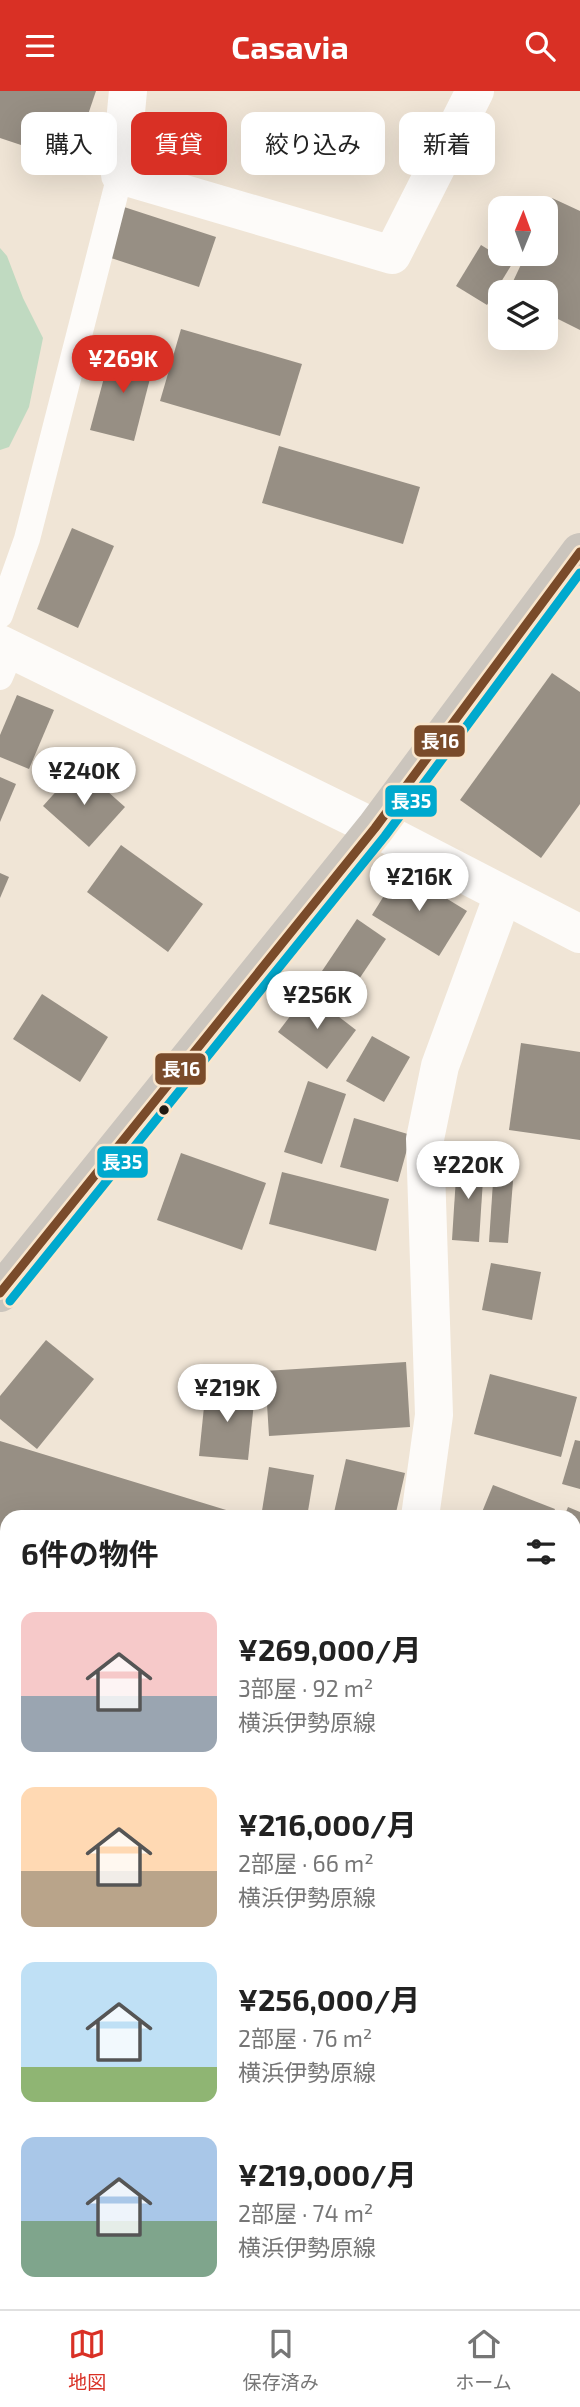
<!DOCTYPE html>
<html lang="ja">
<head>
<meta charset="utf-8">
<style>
  :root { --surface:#fff; --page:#f6f6f6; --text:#222; --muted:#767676; --line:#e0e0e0; --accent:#d93025 }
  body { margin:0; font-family:"Exo 2","Noto Sans JP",sans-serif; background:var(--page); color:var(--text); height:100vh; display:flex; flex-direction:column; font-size:26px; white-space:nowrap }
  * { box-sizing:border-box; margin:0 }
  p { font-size:23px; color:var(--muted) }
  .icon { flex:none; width:38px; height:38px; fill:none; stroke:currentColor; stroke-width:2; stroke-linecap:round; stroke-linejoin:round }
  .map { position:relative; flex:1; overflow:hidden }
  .sheet { position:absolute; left:0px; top:1419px; width:581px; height:800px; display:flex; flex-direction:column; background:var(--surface); border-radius:21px 21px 0 0; box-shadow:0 7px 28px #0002 }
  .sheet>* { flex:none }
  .top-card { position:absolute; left:21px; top:21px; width:539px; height:63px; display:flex; gap:14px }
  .needle { width:46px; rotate:1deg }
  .fabs { position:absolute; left:488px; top:105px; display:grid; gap:14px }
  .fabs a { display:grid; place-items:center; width:70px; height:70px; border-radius:14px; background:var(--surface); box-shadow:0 7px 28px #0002; font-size:35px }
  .price { position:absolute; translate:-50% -60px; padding:0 16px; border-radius:24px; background:#fff; color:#222; font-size:23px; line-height:46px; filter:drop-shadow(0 2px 4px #0008) }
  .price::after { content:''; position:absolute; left:50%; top:42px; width:21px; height:16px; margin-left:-10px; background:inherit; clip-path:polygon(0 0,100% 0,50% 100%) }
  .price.active { background:var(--accent); color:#fff }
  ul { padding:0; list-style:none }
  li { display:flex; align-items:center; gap:21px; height:175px; padding:0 21px }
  li span { display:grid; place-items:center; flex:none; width:196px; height:140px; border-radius:14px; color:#555 }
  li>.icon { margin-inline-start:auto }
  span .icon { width:84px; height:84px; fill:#fffc; stroke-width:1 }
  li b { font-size:30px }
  h2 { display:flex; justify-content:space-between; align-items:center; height:84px; padding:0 21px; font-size:30px }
  .pill { padding:0 24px; border-radius:14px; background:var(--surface); box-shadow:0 7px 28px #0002; font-size:24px; line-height:63px }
  .pill.active { background:var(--accent); color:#fff }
  header { display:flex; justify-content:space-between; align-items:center; height:91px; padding:0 21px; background:var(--accent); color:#fff; font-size:32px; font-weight:700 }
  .menu { display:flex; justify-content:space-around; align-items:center; height:98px; border-top:2px solid var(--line); background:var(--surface); font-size:19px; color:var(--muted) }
  .menu a { display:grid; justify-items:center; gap:4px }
  .menu .active { color:var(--accent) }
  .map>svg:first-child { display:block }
</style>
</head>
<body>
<header><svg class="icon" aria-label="menu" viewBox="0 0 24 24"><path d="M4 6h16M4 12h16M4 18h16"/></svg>Casavia<svg class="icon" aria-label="search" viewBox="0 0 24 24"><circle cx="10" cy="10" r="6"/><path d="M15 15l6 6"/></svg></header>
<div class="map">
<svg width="580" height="2218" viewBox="0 0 580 2218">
  <rect width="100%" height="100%" fill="#f0e5d6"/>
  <path fill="#c0dac1" d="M0,157l7,8 16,42 20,40 -14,69 -20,40 -9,3z"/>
  <g fill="#978f84">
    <path d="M0,0h96l-24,71 -72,-24z"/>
    <path d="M552,107l28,13v119l-34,-17v-21h-38l18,-38h20v-43z"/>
    <path d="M124,116l92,30 -17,50 -91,-30z"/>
    <path d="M481,154l31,19 -25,41 -31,-19z"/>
    <path d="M181,238l121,35 -22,72 -120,-35z"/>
    <path d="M112,257l43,11 -21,82 -44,-11z"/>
    <path d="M279,355l141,41 -17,57 -141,-41z"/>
    <path d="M72,437l42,18 -36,82 -41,-19z"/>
    <path d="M552,582l28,19v112l-39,54 -81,-58z"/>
    <path d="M17,604l37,15 -25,59 -29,-12v-22z"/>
    <path d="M79,675l46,41 -36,40 -46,-41z"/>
    <path d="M0,686l16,7 -16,38z"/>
    <path d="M121,754l82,59 -35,48 -81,-60z"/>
    <path d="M400,779l67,41 -28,45 -67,-41z"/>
    <path d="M0,782l9,4 -9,21z"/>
    <path d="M357,828l29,20 -37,55 -29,-20z"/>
    <path d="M308,902l48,37 -29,39 -49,-37z"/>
    <path d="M42,903l66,43 -28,45 -67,-43z"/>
    <path d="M372,945l38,21 -26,45 -38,-21z"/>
    <path d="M521,952l59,9v88l-71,-10z"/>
    <path d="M308,990l38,13 -24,70 -38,-12z"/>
    <path d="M354,1027l57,17 -13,47 -58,-15z"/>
    <path d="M181,1062l85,30 -24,67 -85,-30z"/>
    <path d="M457,1070l27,2 -5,79 -27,-2z"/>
    <path d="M494,1076l20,2 -6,74 -19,-1z"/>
    <path d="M282,1081l107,27 -13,52 -107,-27z"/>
    <path d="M491,1172l50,9 -9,48 -50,-10z"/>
    <path d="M46,1249l48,39 -57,70 -37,-30v-23z"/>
    <path d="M406,1271l4,65 -141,9 -4,-65z"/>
    <path d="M490,1283l87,23 -16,60 -87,-23z"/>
    <path d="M206,1296l49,6 -7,67 -49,-4z"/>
    <path d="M575,1349l5,1v48l-18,-5z"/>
    <path d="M0,1350l236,72 -2,4h-227v71l-7,-2z"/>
    <path d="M346,1368l59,14 -10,44h-62z"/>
    <path d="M269,1376l45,8 -7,42h-46z"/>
    <path d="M493,1394l62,24 -3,8h-72z"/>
    <path d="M568,1416l12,5v51l-6,-2v-44h-10z"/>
    <path d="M574,1523l6,3v24l-6,16z"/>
    <path d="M0,1527l7,2v192l-7,-3z"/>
    <path d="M0,1741l7,3v70l-7,-2z"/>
    <path d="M574,1786l6,2v43l-6,-2z"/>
    <path d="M574,1879l6,3v52l-6,-2z"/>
    <path d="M580,1957v47l-6,-2v-30z"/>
    <path d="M0,1971l7,4v72l-7,-4z"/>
    <path d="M574,2086l6,1v99l-6,-1z"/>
    <path d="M0,2210l60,3v5h-60z"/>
    <rect x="85" y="2212" width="58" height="6"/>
    <path d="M187,2212h44v6z"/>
    <path d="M290,2212h45l17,2v4h-63z"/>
  </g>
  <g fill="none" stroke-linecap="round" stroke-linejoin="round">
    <g stroke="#fdfbf9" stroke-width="26">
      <path d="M0,524l27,-76 93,-364"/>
      <path d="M0,586l12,-28"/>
      <path d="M574,1666l6,-19"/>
      <path d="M574,2054l6,1"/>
    </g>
    <g stroke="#fdfbf9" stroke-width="38">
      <path d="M128,0l-8,84 272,80 83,-164"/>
      <path d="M420,1426l14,-102 -9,-276 15,-73 63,-171"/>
      <path d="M270,2218l1,-6"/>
    </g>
    <path stroke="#fdfbf9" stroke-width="38" d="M0,553l375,184 205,106"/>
    <path stroke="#cbc5bd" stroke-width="38" d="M0,1202l375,-465 205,-276"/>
    <g stroke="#fae6cc" stroke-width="14">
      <path id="bus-1" d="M0,1202l375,-465 205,-276"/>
    </g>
    <g stroke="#fae6cc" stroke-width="14">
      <path id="bus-2" d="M10,1210l375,-465 195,-263"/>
    </g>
    <use href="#bus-1" stroke="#7a4b2a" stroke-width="9"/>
    <use href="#bus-2" stroke="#00a9ce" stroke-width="9"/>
  </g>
  <circle fill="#211a11" stroke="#fae6cc" stroke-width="2.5" cx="164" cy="1019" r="6"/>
  <g stroke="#fae6cc" stroke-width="2.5">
    <rect x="413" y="633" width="53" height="34" rx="7" fill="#7a4b2a"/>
    <rect x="384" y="693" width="54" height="34" rx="7" fill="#00a9ce"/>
    <rect x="154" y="961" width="53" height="34" rx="7" fill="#7a4b2a"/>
    <rect x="96" y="1054" width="53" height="34" rx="7" fill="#00a9ce"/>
  </g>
  <g font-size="19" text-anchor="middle" font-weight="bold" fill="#fff">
    <text x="440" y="657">長16</text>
    <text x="411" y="717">長35</text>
    <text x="181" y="985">長16</text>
    <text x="122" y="1078">長35</text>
  </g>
</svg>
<div class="fabs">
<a><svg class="needle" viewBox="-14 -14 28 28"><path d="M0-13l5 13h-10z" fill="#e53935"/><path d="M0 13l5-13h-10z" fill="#767676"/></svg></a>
<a><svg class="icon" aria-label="layers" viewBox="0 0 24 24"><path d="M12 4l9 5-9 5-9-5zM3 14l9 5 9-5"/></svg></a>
</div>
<b class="price active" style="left:123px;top:304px">¥269K</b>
<b class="price" style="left:84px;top:716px">¥240K</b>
<b class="price" style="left:419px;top:822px">¥216K</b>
<b class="price" style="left:317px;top:940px">¥256K</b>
<b class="price" style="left:468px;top:1110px">¥220K</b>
<b class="price" style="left:227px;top:1333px">¥219K</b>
<div class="top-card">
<a class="pill">購入</a>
<a class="pill active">賃貸</a>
<a class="pill">絞り込み</a>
<a class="pill">新着</a>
</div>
<section class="sheet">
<h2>6件の物件<svg class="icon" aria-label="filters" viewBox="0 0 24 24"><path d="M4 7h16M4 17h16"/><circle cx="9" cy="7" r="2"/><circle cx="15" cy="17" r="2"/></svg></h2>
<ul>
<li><span style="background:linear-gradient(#f6c9c9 60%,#9aa5b1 0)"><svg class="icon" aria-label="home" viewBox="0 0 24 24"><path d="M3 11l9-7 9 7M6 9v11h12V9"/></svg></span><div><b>¥269,000/月</b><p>3部屋 · 92 m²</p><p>横浜伊勢原線</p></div></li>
<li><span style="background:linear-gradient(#ffd9b3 60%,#b9a48a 0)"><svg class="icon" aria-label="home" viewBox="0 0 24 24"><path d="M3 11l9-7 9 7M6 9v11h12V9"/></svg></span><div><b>¥216,000/月</b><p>2部屋 · 66 m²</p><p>横浜伊勢原線</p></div></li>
<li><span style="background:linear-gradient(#bfe0f5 75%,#8fb573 0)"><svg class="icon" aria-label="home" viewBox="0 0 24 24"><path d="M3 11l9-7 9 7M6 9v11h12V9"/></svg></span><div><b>¥256,000/月</b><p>2部屋 · 76 m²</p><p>横浜伊勢原線</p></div></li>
<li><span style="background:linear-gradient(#a9c7e8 60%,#7fa58c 0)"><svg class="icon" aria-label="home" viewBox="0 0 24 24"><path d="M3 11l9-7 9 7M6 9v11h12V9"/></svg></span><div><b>¥219,000/月</b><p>2部屋 · 74 m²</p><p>横浜伊勢原線</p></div></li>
</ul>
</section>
</div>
<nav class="menu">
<a class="active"><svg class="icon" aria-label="map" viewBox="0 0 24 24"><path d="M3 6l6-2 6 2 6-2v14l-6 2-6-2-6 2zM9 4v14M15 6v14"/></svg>地図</a>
<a><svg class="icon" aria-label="saved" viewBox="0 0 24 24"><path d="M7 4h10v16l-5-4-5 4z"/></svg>保存済み</a>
<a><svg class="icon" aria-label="home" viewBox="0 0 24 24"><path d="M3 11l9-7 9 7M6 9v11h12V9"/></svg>ホーム</a>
</nav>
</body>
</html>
